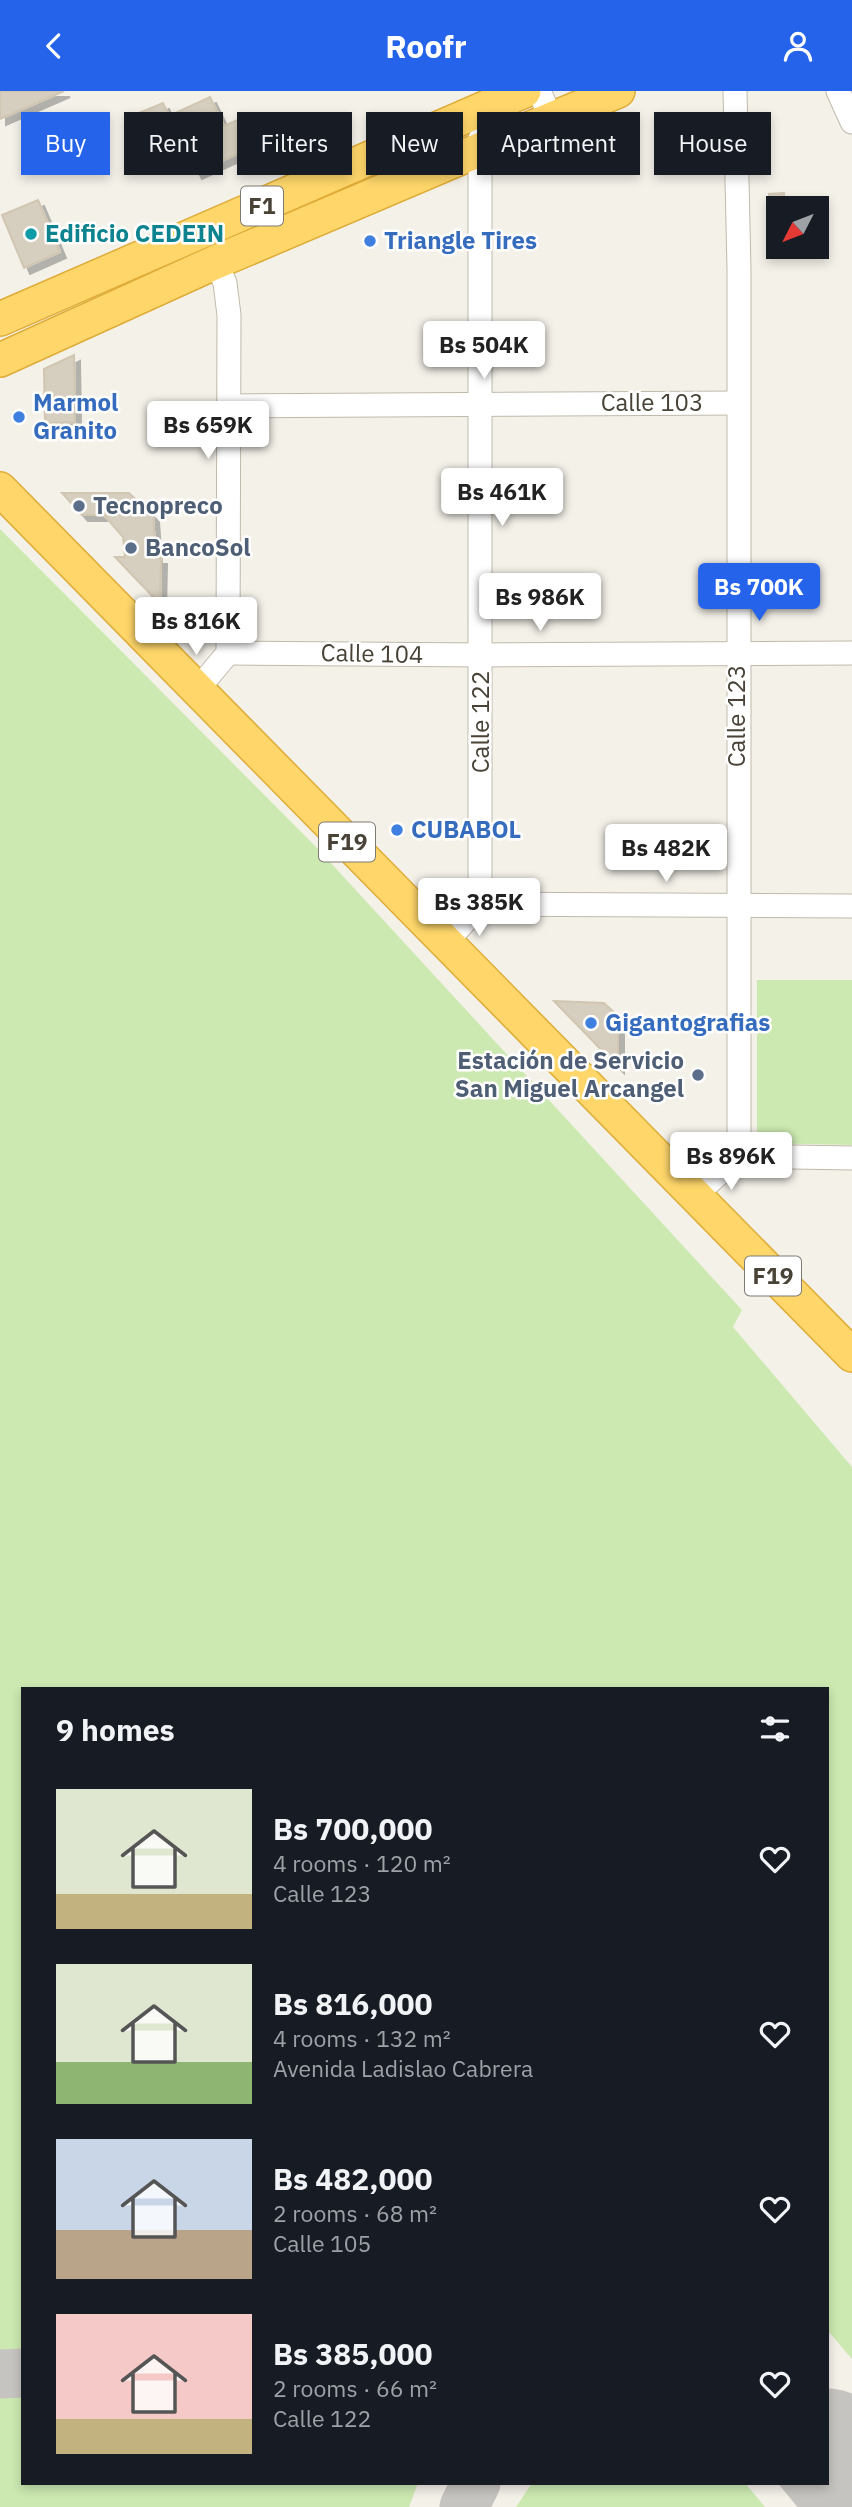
<!DOCTYPE html>
<html lang="en">
<head>
<meta charset="utf-8">
<style>
  :root { --surface:#171b24; --page:#20242c; --text:#f1f3f6; --muted:#9ea1a6; --accent:#2563eb }
  body { margin:0; font-family:"IBM Plex Sans",sans-serif; background:var(--page); color:var(--text); height:100vh; display:flex; flex-direction:column; font-size:26px; white-space:nowrap }
  * { box-sizing:border-box; margin:0 }
  p { font-size:23px; color:var(--muted) }
  .icon { flex:none; width:38px; height:38px; fill:none; stroke:currentColor; stroke-width:2; stroke-linecap:round; stroke-linejoin:round }
  .map { position:relative; flex:1; overflow:hidden }
  .sheet { position:absolute; left:21px; top:1596px; width:808px; height:798px; display:flex; flex-direction:column; background:var(--surface); border-radius:0px; box-shadow:0 4px 10px #0003 }
  .sheet>* { flex:none }
  .banner { position:absolute; left:21px; top:21px; width:810px; height:63px; display:flex; gap:14px }
  .needle { width:46px; rotate:228deg }
  .controls { position:absolute; left:766px; top:105px; display:grid; gap:14px }
  .controls a { display:grid; place-items:center; width:63px; height:63px; border-radius:0px; background:var(--surface); box-shadow:0 4px 10px #0003; font-size:35px }
  .price { position:absolute; translate:-50% -60px; padding:0 16px; border-radius:7px; background:#fff; color:#222; font-size:23px; line-height:46px; filter:drop-shadow(0 2px 4px #0008) }
  .price::after { content:''; position:absolute; left:50%; top:42px; width:21px; height:16px; margin-left:-10px; background:inherit; clip-path:polygon(0 0,100% 0,50% 100%) }
  .price.selected { background:var(--accent); color:#fff }
  ul { padding:0; list-style:none }
  li { display:flex; align-items:center; gap:21px; height:175px; padding:0 35px }
  li span { display:grid; place-items:center; flex:none; width:196px; height:140px; border-radius:0px; color:#555 }
  li>.icon { margin-inline-start:auto }
  span .icon { width:84px; height:84px; fill:#fffc; stroke-width:1 }
  li b { font-size:30px }
  h2 { display:flex; justify-content:space-between; align-items:center; height:84px; padding:0 35px; font-size:30px }
  .tag { padding:0 24px; border-radius:0px; background:var(--surface); box-shadow:0 4px 10px #0003; font-size:24px; line-height:63px }
  .tag.selected { background:var(--accent); color:#fff }
  header { display:flex; justify-content:space-between; align-items:center; height:91px; padding:0 35px; background:var(--accent); color:#fff; font-size:32px; font-weight:800 }
  .map>svg:first-child { display:block }
</style>
</head>
<body>
<header><svg class="icon" aria-label="back" viewBox="0 0 24 24"><path d="M15 5l-7 7 7 7"/></svg>Roofr<svg class="icon" aria-label="person" viewBox="0 0 24 24"><circle cx="12" cy="8" r="4"/><path d="M4 21q1-7 8-7t8 7"/></svg></header>
<div class="map">
<svg width="852" height="2416" viewBox="0 0 852 2416">
  <defs>
    <filter id="shadow"><feDropShadow dx="6" dy="6" stdDeviation="0" flood-color="#0004"/></filter>
  </defs>
  <rect width="100%" height="100%" fill="#f4f1e9"/>
  <g fill="#cce9b1">
    <path d="M0,438l318,320 424,461 -9,17 119,140v892l-24,-28v-642h-805v794h395l-9,24h-409z"/>
    <path d="M757,889h95v165l-95,-2z"/>
    <path d="M532,2392h213l20,24h-249z"/>
  </g>
  <g fill="none" stroke-linecap="round" stroke-linejoin="round">
    <g stroke="#c6c4c0" stroke-width="49">
      <path d="M0,2283l23,-1"/>
      <path d="M464,2416l12,-24"/>
    </g>
    <path stroke="#c6c4c0" stroke-width="121" d="M828,2358l24,29"/>
  </g>
  <g fill="#d6cebe" stroke="#d1c6b1" stroke-width="2" filter="url(#shadow)">
    <path d="M0,0h64l-64,28z"/>
    <path d="M210,6l14,29 25,-11 12,28 -65,30 -15,-30 -29,13 -18,-41 29,-12 6,13z"/>
    <path d="M784,102l1,15h-15l-1,-14z"/>
    <path d="M38,109l22,52 -36,16 -22,-53z"/>
    <path d="M74,264l1,67 -30,1 -1,-54z"/>
    <path d="M62,402h67l24,23 3,42h5l-1,46 -45,-47h10l-2,-20 -19,-22h-22z"/>
    <path d="M554,910l50,2 14,13v51z"/>
  </g>
  <g fill="none" stroke-linecap="round" stroke-linejoin="round">
    <g stroke="#c0baab" stroke-width="25">
      <g id="minor">
        <path d="M539,0l13,29"/>
        <path d="M838,0l14,31"/>
        <path d="M231,315l507,-3"/>
        <path d="M228,562l254,2 370,-2"/>
        <path d="M197,599l31,-37 1,-338 -4,-32 -9,-21"/>
        <path d="M480,813l372,2"/>
        <path d="M446,852l34,-39v-765"/>
        <path d="M739,1065l113,2"/>
        <path d="M694,1105l45,-40v-886l-4,-179"/>
      </g>
    </g>
    <g stroke="#dfac38" stroke-width="36">
      <g id="highway">
        <path d="M0,228l524,-228"/>
        <path d="M0,269l216,-98 402,-171"/>
        <path d="M0,398l852,866"/>
      </g>
    </g>
    <use href="#minor" stroke="#fff" stroke-width="23"/>
    <use href="#highway" stroke="#fed66a" stroke-width="33"/>
  </g>
  <circle fill="#0f9aa8" stroke="#fff" stroke-width="2.5" cx="31" cy="143" r="7"/>
  <g fill="#3f7fe0" stroke="#fff" stroke-width="2.5">
    <circle cx="370" cy="150" r="7"/>
    <circle cx="19" cy="326" r="7"/>
    <circle cx="397" cy="739" r="7"/>
    <circle cx="591" cy="932" r="7"/>
  </g>
  <g fill="#5c6f8a" stroke="#fff" stroke-width="2.5">
    <circle cx="79" cy="415" r="7"/>
    <circle cx="131" cy="457" r="7"/>
    <circle cx="698" cy="984" r="7"/>
  </g>
  <g text-anchor="middle" stroke-width="5" stroke-linejoin="round" paint-order="stroke">
    <g fill="#fff" stroke="#7f7b73" stroke-width="2">
      <rect x="241" y="95.5" width="42" height="39" rx="5"/>
      <rect x="319" y="731.5" width="56" height="39" rx="5"/>
      <rect x="745" y="1165.5" width="56" height="39" rx="5"/>
    </g>
    <g font-size="23" font-weight="bold" fill="#484237">
      <text x="262" y="123">F1</text>
      <text x="347" y="759">F19</text>
      <text x="773" y="1193">F19</text>
    </g>
    <g font-size="24" font-weight="bold" fill="#0d838f" stroke="#fff" text-anchor="start">
      <text x="45" y="151">Edificio CEDEIN</text>
    </g>
    <g font-size="24" font-weight="bold" fill="#366cbe" stroke="#fff" text-anchor="start">
      <text x="384" y="158">Triangle Tires</text>
      <text x="33" y="320">Marmol<tspan x="33" dy="28">Granito</tspan></text>
      <text x="411" y="747">CUBABOL</text>
      <text x="605" y="940">Gigantografias</text>
    </g>
    <g font-size="24" fill="#484237" stroke="#fff">
      <text x="652" y="320">Calle 103</text>
      <text transform="translate(372 563) rotate(1)" y="8">Calle 104</text>
      <text transform="translate(737 625) rotate(-90)" y="8">Calle 123</text>
      <text transform="translate(481 631) rotate(-90)" y="8">Calle 122</text>
    </g>
    <g font-size="24" font-weight="bold" fill="#4e5e75" stroke="#fff" text-anchor="start">
      <text x="93" y="423">Tecnopreco</text>
      <text x="145" y="465">BancoSol</text>
      <text x="684" y="978" text-anchor="end">Estación de Servicio<tspan x="684" dy="28">San Miguel Arcangel</tspan></text>
    </g>
  </g>
</svg>
<div class="controls">
<a><svg class="needle" viewBox="-14 -14 28 28"><path d="M0-13l5 13h-10z" fill="#e53935"/><path d="M0 13l5-13h-10z" fill="#9ea1a6"/></svg></a>
</div>
<b class="price" style="left:484px;top:290px">Bs 504K</b>
<b class="price" style="left:208px;top:370px">Bs 659K</b>
<b class="price" style="left:502px;top:437px">Bs 461K</b>
<b class="price selected" style="left:759px;top:532px">Bs 700K</b>
<b class="price" style="left:540px;top:542px">Bs 986K</b>
<b class="price" style="left:196px;top:566px">Bs 816K</b>
<b class="price" style="left:666px;top:793px">Bs 482K</b>
<b class="price" style="left:479px;top:847px">Bs 385K</b>
<b class="price" style="left:731px;top:1101px">Bs 896K</b>
<div class="banner">
<a class="tag selected">Buy</a>
<a class="tag">Rent</a>
<a class="tag">Filters</a>
<a class="tag">New</a>
<a class="tag">Apartment</a>
<a class="tag">House</a>
</div>
<section class="sheet">
<h2>9 homes<svg class="icon" aria-label="filters" viewBox="0 0 24 24"><path d="M4 7h16M4 17h16"/><circle cx="9" cy="7" r="2"/><circle cx="15" cy="17" r="2"/></svg></h2>
<ul>
<li><span style="background:linear-gradient(#dfe7d0 75%,#c2b280 0)"><svg class="icon" aria-label="home" viewBox="0 0 24 24"><path d="M3 11l9-7 9 7M6 9v11h12V9"/></svg></span><div><b>Bs 700,000</b><p>4 rooms · 120 m²</p><p>Calle 123</p></div><svg class="icon" aria-label="heart" viewBox="0 0 24 24"><path d="M12 20l-8-8c-3-5 5-10 8-4 3-6 11-1 8 4z"/></svg></li>
<li><span style="background:linear-gradient(#dfe7d0 70%,#8fb573 0)"><svg class="icon" aria-label="home" viewBox="0 0 24 24"><path d="M3 11l9-7 9 7M6 9v11h12V9"/></svg></span><div><b>Bs 816,000</b><p>4 rooms · 132 m²</p><p>Avenida Ladislao Cabrera</p></div><svg class="icon" aria-label="heart" viewBox="0 0 24 24"><path d="M12 20l-8-8c-3-5 5-10 8-4 3-6 11-1 8 4z"/></svg></li>
<li><span style="background:linear-gradient(#c9d6e8 65%,#b9a48a 0)"><svg class="icon" aria-label="home" viewBox="0 0 24 24"><path d="M3 11l9-7 9 7M6 9v11h12V9"/></svg></span><div><b>Bs 482,000</b><p>2 rooms · 68 m²</p><p>Calle 105</p></div><svg class="icon" aria-label="heart" viewBox="0 0 24 24"><path d="M12 20l-8-8c-3-5 5-10 8-4 3-6 11-1 8 4z"/></svg></li>
<li><span style="background:linear-gradient(#f6c9c9 75%,#c2b280 0)"><svg class="icon" aria-label="home" viewBox="0 0 24 24"><path d="M3 11l9-7 9 7M6 9v11h12V9"/></svg></span><div><b>Bs 385,000</b><p>2 rooms · 66 m²</p><p>Calle 122</p></div><svg class="icon" aria-label="heart" viewBox="0 0 24 24"><path d="M12 20l-8-8c-3-5 5-10 8-4 3-6 11-1 8 4z"/></svg></li>
</ul>
</section>
</div>
</body>
</html>
